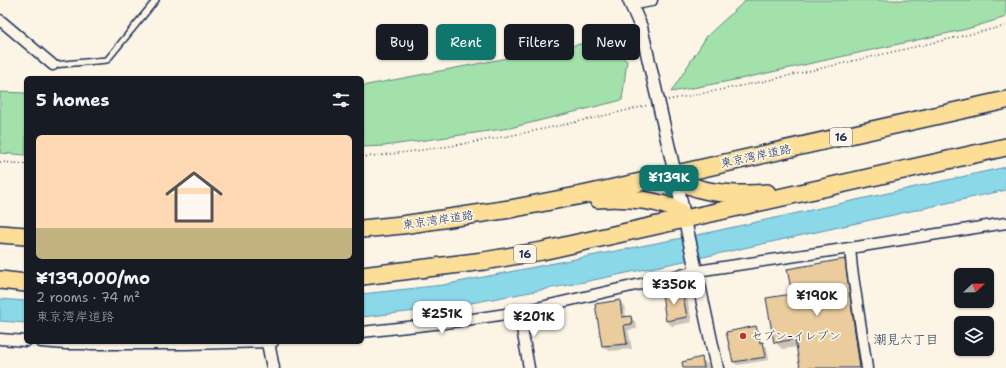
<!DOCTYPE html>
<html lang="en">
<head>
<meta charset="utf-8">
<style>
  :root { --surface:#171b24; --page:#20242c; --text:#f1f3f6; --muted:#9ea1a6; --line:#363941; --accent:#0f766e }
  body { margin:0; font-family:"Shantell Sans","Klee One",sans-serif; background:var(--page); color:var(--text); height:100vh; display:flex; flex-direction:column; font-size:15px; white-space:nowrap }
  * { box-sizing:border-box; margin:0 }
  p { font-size:13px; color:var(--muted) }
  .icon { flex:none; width:22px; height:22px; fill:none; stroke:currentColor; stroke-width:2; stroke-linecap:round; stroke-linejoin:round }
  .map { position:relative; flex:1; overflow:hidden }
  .details { position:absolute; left:24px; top:76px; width:340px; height:268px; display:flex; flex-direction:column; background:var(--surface); border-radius:6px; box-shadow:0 1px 3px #0004 }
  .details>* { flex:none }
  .guide { position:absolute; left:376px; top:24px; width:380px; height:36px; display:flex; gap:8px }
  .needle { width:26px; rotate:68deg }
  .buttons { position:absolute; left:954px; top:268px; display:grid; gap:8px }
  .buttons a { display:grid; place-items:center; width:40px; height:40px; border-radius:6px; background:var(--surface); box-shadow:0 1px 3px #0004; font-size:20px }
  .price { position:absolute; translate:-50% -34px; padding:0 9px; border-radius:8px; background:#fff; color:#222; font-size:13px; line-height:26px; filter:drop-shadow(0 1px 2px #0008) }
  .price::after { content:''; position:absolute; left:50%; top:24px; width:12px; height:9px; margin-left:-6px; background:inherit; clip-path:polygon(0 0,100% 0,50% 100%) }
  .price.current { background:var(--accent); color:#fff }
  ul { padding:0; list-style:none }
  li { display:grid; align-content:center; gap:8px; height:212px; padding:0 12px }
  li+li { border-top:1px solid var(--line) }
  li span { display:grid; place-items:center; height:124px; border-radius:6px; color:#555 }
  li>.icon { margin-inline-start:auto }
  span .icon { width:72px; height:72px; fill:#fffc; stroke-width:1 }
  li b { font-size:17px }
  h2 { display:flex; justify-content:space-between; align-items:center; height:48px; padding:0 12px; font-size:17px }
  .pill { padding:0 14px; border-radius:6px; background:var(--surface); box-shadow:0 1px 3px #0004; font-size:14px; line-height:36px }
  .pill.current { background:var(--accent); color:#fff }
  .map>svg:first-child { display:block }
</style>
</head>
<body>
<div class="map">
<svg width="1006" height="368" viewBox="0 0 1006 368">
  <rect width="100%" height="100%" fill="#fcf5e5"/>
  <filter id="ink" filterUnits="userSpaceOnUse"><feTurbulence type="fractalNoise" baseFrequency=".025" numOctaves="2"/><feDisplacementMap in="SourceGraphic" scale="8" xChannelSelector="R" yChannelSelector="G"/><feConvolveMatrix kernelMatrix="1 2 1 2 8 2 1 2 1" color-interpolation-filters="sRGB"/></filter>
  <g filter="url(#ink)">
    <g fill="#a2e1aa" stroke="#5e8884">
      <path d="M746,0h260v17l-39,12 -227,50 -69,13 36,-56z"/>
      <path d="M601,40l26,21 -5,39 -112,28 -126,18 -22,1v-61z"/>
      <path d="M0,92l26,1v62l-26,-2z"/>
    </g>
    <g fill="#8ad8e8" stroke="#5e94b1">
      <path d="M1006,167v23l-298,66 -129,27 -135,25 -82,9v-23l81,-9 259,-51z"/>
      <path d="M0,299l26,2v22l-26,-2z"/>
    </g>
    <g fill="#0003">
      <path d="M844,260l7,7 15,101h-65l-3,-21 -16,2 -7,-7 18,-47z"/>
      <path d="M682,292l5,6 5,24 -20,4 -5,-5z"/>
      <path d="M619,301l6,6 1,11 5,-1 5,6 1,6 -9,1 4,19 -23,2 -6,-5z"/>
      <path d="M756,327l3,3 3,14 5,3 2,13 -32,5 -3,-3z"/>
      <path d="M701,358l7,7 1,3h-25z"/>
    </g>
    <g fill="#eacc9d" stroke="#1b2f5e">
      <path d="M845,259l15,109h-60l-5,-29 -21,4 -8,-45 26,-4 -5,-25z"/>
      <path d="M682,291l5,26 -21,4 -4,-27z"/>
      <path d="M620,300l2,17 9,-1 1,8 -8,1 3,19 -25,2 -7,-42z"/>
      <path d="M756,326l4,17 3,-1 3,15 -33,5 -7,-30z"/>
      <path d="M702,357l2,11h-21l-1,-6z"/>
    </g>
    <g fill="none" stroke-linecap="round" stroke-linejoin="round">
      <g stroke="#1b2f5e" stroke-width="8">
        <path id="service" d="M53,65l54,-5 49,-60"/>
      </g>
      <g stroke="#1b2f5e" stroke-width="13">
        <g id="minor">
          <path d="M0,20l53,45"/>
          <path d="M850,248l2,21 15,99"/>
          <path d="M519,312l10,56"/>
          <path d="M362,332l91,-10 66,-10 178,-41 153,-23 156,-25"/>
          <path d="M0,339l26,2"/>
          <path d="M41,342l24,2h121l87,-2"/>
        </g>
      </g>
      <g stroke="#1b2f5e" stroke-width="15">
        <g id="tertiary">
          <path d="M629,0l12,27 34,147 42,194"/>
          <path d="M631,4l20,-4"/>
          <path d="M268,343l5,25"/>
        </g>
      </g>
      <g stroke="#1b2f5e" stroke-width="20">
        <g id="trunk">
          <path d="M675,174c3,2 6,6 9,8 19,13 62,13 83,11"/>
          <path d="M598,199c21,-2 64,0 81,13 2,2 4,5 6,7"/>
          <path d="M362,229l40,-4 108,-16 77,-15 419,-94"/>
          <path d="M0,234l26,2"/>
          <path d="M362,276l122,-15 58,-10 464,-104"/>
          <path d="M0,280l26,3"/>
        </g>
      </g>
      <g stroke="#1b2f5e" stroke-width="1.5" stroke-dasharray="1 3" stroke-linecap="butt">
        <path d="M668,100l93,-18 245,-56"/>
        <path d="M362,157c97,-9 193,-29 287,-52"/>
        <path d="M0,162l26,2"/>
      </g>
      <use href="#service" stroke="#fcf5e5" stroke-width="5"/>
      <use href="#minor" stroke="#fcf5e5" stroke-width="10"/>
      <use href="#tertiary" stroke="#fcf5e5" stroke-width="12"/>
      <use href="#trunk" stroke="#fdde96" stroke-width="17"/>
    </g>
  </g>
  <circle fill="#c8321e" stroke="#fcf5e5" stroke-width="1.5" cx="743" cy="336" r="4"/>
  <g text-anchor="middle" stroke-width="3.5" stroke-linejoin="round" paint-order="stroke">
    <g fill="#fcf5e5" stroke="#5e6a86" stroke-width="1">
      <rect x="830" y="128" width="22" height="18" rx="3"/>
      <rect x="514" y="245" width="22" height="18" rx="3"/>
    </g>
    <g font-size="11" font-weight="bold" fill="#1b2f5e">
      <text x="841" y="141">16</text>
      <text x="525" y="258">16</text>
    </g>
    <g font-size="12" fill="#1b2f5e" stroke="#fcf5e5">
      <text transform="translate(756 156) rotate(-12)" y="4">東京湾岸道路</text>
      <text transform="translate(438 220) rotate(-8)" y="4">東京湾岸道路</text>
    </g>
    <g font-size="12" fill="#1b2f5e" stroke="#fcf5e5" text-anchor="start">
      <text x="751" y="340">セブン-イレブン</text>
    </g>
    <g font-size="13" fill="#1b2f5e" stroke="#fcf5e5">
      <text x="906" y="344">潮見六丁目</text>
    </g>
  </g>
</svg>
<div class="buttons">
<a><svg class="needle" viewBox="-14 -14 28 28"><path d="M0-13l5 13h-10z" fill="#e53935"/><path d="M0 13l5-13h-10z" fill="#9ea1a6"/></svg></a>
<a><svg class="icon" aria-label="layers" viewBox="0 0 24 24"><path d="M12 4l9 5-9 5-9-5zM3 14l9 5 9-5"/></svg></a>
</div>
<b class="price current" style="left:669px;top:199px">¥139K</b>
<b class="price" style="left:674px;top:306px">¥350K</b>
<b class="price" style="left:817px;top:317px">¥190K</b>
<b class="price" style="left:442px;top:335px">¥251K</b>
<b class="price" style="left:534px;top:338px">¥201K</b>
<div class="guide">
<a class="pill">Buy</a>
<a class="pill current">Rent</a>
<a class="pill">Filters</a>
<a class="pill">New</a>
</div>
<section class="details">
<h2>5 homes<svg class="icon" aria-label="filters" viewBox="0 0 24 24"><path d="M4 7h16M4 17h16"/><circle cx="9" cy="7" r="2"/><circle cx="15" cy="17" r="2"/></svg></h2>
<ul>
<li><span style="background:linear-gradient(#ffd9b3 75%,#c2b280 0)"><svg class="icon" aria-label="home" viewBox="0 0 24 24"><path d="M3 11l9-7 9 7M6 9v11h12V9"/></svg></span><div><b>¥139,000/mo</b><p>2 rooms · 74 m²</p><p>東京湾岸道路</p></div></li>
</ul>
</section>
</div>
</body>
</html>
